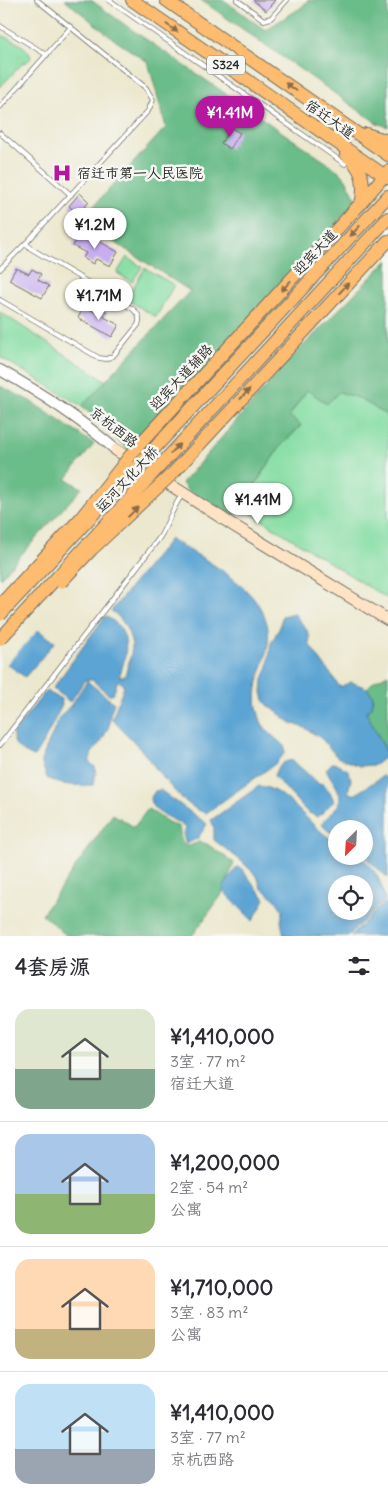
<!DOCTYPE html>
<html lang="zh">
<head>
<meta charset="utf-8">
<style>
  :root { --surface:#fff; --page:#f7f7f7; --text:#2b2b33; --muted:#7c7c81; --line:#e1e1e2; --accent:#b5179e }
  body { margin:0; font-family:Delius,"LXGW WenKai TC",sans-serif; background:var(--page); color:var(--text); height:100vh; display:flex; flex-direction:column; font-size:19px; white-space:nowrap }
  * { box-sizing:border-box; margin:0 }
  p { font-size:16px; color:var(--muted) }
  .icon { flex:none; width:28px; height:28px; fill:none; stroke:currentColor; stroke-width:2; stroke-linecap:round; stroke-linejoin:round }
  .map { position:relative; height:936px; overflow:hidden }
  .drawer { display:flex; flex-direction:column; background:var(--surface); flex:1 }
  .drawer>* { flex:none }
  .needle { width:32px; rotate:204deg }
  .tools { position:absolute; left:328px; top:820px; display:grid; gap:10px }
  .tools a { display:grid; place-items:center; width:45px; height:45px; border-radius:50%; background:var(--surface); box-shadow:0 2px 8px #0003; font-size:25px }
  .price { position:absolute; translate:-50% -42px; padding:0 11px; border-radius:18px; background:#fff; color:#222; font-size:16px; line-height:32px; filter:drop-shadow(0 1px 2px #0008) }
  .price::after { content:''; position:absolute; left:50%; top:30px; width:15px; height:11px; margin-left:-8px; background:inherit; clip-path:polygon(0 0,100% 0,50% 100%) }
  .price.active { background:var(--accent); color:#fff }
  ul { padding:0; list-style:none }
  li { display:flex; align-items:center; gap:15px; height:125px; padding:0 15px }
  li+li { border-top:1px solid var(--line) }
  li span { display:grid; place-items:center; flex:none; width:140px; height:100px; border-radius:15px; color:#555 }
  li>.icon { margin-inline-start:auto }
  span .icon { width:60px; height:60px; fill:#fffc; stroke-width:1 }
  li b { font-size:21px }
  h2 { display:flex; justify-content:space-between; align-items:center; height:60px; padding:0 15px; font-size:21px }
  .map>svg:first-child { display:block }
</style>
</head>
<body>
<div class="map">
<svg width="388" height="936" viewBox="0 0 388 936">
  <rect width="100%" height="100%" fill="#f6f6f2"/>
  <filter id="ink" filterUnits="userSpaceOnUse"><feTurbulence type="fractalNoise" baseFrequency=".02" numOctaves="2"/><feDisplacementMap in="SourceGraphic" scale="10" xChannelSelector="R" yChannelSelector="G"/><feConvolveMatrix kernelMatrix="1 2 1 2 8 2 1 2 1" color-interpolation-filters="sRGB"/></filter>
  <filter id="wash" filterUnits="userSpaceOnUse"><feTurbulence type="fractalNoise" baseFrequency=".0096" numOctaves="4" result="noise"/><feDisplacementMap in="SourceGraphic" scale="20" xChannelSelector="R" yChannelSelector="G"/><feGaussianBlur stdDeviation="1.12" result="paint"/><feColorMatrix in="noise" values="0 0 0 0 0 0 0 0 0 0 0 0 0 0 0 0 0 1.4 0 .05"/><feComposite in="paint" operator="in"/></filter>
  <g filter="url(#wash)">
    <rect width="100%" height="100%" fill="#ece8cf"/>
    <g fill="#84dda3" stroke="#588467">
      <path d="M0,36h4c9,5 25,10 27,22l-3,3 -5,2 -23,24z"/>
      <path d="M127,257l15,10 -10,15 -15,-9z"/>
      <path d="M145,268l29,17 -18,32 -30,-18z"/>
      <path d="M0,312l106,69 -24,25 -82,-49z"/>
      <path d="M307,390l32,2 20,6 29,18v183l-147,-92 38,-59 22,-22 -12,-9z"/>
    </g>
    <g fill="#6bbc89" stroke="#4b745a">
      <path d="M65,0h26l37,27 211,144 7,8 11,21 -225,253 -50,-47 108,-115 -102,-66 -5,-7 83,-91 -18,-65 -32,-21z"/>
      <path d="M201,0h23l41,30 37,-23 6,-7h80v127l-11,-4z"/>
      <path d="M388,260v156l-29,-18 -20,-6 -12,12 -20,-14 -18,26 12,9 -22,23 -45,68 -6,1 -42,-28 -4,-6 111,-127z"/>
      <path d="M0,386l30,15 64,43 -28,35 16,9 -82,90z"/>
      <path d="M388,674v81l-22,-43 6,-5 1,-11 -6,-8 7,-7z"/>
      <path d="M148,809l20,13 11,5 2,13 6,7 12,-5 8,2 27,19 -13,33 -29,40h-125l-25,-22 71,-100 21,13z"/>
    </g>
    <g fill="#5ca4d3" stroke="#44687f" fill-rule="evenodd">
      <path d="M170,539c29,17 76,41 92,72 21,39 -16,66 -3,104 1,3 2,8 4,10 5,8 15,15 22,22v6l-10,11 -69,49c-24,-6 -48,-43 -64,-62 -9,-11 -20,-21 -30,-32l12,-33 -6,-6 -5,14 -4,1 -17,-15h-7l-15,22 -17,-14 52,-72c27,13 23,37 14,61l6,-1c2,-9 6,-19 7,-28 0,-12 -10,-32 -21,-37z"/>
      <path d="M294,613c6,10 19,19 15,31l31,43 11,-5 16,6 6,8 -1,11 -6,5 22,43 -13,10 -15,1 -23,-9 -15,-18 -17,-11 -14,-5 -23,-18 -4,-5 -2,-8 1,-13 5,-13 3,-23 9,-16 2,-11z"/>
      <path d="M35,628l20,14 -30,35 -25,-18z"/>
      <path d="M87,681l27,22 -4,12 -1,11 -7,14 -10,13 -3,9 6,5 1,7 -3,11c-16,0 -31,2 -46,-7l-6,-17 18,-43 12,-13z"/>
      <path d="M46,691l15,8 1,6 -18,36 -10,16c-11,-5 -22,-10 -21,-24z"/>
      <path d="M292,760l26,23 5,1 7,8 4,9 -16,16 -11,-5 -33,-36c3,-10 8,-14 18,-16z"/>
      <path d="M332,763l6,1 11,7 2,8 -3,13 6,3 29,-19 5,3v99l-24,-22v-27h-28v7l-10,-7 -4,-6c4,-5 10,-9 14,-15 11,-13 -4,-26 -10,-39z"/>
      <path d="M259,786c25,2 46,33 64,47 4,4 9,6 13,9v14c6,0 14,-1 20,0 17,5 27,29 29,44l-37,36h-64l-3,-15 2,-10 -8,-12 -14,-11 -4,-12 -18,-17 -25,-19v-13l-3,-7zM336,884h28v27h-28z"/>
      <path d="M160,790l47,34 -9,14 -12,6 -3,-10 2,-6c-10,-11 -32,-12 -35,-29l5,-8z"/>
      <path d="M237,867l5,2 23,30 -12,22 -29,-29v-6z"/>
      <path d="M385,902l3,3v31h-37z"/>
    </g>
    <path fill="#ece8cf" d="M14,608h2l24,20 -35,38 -5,-4v-41z"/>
    <g id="blocks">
      <g fill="#c8adf0">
        <path d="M253,0h22l-9,11z"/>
        <path d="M231,128l9,5 -10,16 -9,-6z"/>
        <path d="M80,193l9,9 -11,12 -9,-8z"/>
        <path d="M81,231l37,21 -8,14 -14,-7 -3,5 -10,-6 3,-5 -13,-7z"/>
        <path d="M16,268l13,6 3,-5 9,5 -3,6 11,6 -7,12 -33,-18z"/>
        <path d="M84,306l11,6 3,-5 9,5 -3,5 15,8 -7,12 -34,-19z"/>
      </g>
    </g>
  </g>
  <g filter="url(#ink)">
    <use href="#blocks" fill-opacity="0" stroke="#6f6d64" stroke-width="1"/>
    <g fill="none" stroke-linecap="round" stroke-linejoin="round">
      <g stroke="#6f6d64" stroke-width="5.5">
        <g id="service">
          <path d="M109,0l236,164"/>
          <path d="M237,0l27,20 7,-2 16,-18"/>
          <path d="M0,26l47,29"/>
          <path d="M0,107l71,-80"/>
          <path d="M0,133l71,62"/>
          <path d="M0,269l26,-26 122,-132 5,-11 -7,-12 -109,-88"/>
          <path d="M0,300l99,58 7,1 7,-3 25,-31c3,-8 0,-11 -5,-16l-103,-61 -4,-5"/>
          <path d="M0,745l160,-208c8,-13 12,-29 22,-42"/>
        </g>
      </g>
      <g stroke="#6f6d64" stroke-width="12">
        <path id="tertiary" d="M0,370c43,24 78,47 116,80"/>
      </g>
      <g stroke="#6f6d64" stroke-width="13">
        <path id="secondary" d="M116,450l120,77 152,93"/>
      </g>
      <g stroke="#6f6d64" stroke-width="14">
        <g id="primary">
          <path d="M132,0l256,178"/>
          <path d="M166,0l222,155"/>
          <path d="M366,134l22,7"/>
          <path d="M346,154c16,15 19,25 16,47"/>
          <path d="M252,322l109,-119 27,-32"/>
          <path d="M287,350l101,-109"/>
        </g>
      </g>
      <g stroke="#6f6d64" stroke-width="14">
        <g id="trunk">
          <path d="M264,330l124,-134"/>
          <path d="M277,339l111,-121"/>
        </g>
      </g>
      <use href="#service" stroke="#fff" stroke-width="4"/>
      <use href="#tertiary" stroke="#fff" stroke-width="10"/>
      <use href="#secondary" stroke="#fee4c5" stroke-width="11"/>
      <use href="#primary" stroke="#fdbc6f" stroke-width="12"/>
      <use href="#trunk" stroke="#fdbc6f" stroke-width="12"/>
      <g stroke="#6f6d64" stroke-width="14" stroke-linecap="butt">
        <g id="primary-bridge">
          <path d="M61,582l31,-33 81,-76 114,-123"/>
          <path d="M0,605l80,-86 58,-73 114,-124"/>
        </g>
      </g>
      <g stroke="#6f6d64" stroke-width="14" stroke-linecap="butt">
        <g id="trunk-bridge">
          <path d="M0,615l264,-285"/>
          <path d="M0,639l277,-300"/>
        </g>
      </g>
      <use href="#primary-bridge" stroke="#fdbc6f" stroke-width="12"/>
      <use href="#trunk-bridge" stroke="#fdbc6f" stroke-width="12"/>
    </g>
    <defs><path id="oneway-solid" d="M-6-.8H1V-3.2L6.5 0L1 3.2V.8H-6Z" transform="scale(1.25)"/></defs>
    <g fill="#8a6c4a">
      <use href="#oneway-solid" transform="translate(172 28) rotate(35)"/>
      <use href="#oneway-solid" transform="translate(291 87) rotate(-145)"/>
      <use href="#oneway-solid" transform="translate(355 231) rotate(133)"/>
      <use href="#oneway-solid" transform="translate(286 286) rotate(132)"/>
      <use href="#oneway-solid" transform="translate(344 288) rotate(-47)"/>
      <use href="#oneway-solid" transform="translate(245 394) rotate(-47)"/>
      <use href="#oneway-solid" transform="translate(175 449) rotate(-47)"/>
      <use href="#oneway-solid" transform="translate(133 512) rotate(-44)"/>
    </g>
  </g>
  <defs>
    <g id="hospital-bare" transform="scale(1.5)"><path d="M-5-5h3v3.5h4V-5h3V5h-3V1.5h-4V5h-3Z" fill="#b5179e" stroke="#f6f6f2" stroke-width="2.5" paint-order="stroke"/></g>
  </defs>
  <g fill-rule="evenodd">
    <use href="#hospital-bare" x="62" y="173"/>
  </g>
  <g text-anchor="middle" stroke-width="5" stroke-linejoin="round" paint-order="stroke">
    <rect fill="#f6f6f2" stroke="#686867" stroke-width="1" x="207" y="55.5" width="38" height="19" rx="4"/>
    <g font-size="12" font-weight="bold" fill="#2b2b2b">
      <text x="226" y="69">S324</text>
    </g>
    <g font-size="14" fill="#2b2b2b" stroke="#f6f6f2">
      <text transform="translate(330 119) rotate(35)" y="5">宿迁大道</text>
      <text transform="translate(315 252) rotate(-47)" y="5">迎宾大道</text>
      <text transform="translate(181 377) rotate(-47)" y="5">迎宾大道辅路</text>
      <text transform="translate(114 427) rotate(38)" y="5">京杭西路</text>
      <text transform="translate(127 479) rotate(-47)" y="5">运河文化大桥</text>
    </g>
    <g font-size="14" fill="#2b2b2b" stroke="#f6f6f2" text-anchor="start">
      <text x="77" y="178">宿迁市第一人民医院</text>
    </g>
  </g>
</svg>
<div class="tools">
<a><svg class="needle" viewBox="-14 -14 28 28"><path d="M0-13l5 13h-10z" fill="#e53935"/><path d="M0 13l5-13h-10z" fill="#7c7c81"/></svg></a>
<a><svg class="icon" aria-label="locate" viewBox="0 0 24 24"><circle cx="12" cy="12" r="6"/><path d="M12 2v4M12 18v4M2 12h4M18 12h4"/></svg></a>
</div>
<b class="price active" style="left:230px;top:138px">¥1.41M</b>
<b class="price" style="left:95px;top:250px">¥1.2M</b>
<b class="price" style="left:99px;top:321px">¥1.71M</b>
<b class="price" style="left:258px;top:525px">¥1.41M</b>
</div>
<section class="drawer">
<h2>4套房源<svg class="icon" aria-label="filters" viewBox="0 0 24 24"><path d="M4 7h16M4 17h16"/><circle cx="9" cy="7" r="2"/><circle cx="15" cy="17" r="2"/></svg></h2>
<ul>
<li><span style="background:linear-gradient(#dfe7d0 60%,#7fa58c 0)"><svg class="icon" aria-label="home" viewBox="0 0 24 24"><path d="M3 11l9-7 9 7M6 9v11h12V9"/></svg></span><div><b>¥1,410,000</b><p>3室 · 77 m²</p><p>宿迁大道</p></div></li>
<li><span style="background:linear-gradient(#a9c7e8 60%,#8fb573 0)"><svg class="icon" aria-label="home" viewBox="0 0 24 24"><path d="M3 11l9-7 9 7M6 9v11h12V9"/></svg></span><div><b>¥1,200,000</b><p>2室 · 54 m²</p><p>公寓</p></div></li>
<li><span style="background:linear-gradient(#ffd9b3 70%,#c2b280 0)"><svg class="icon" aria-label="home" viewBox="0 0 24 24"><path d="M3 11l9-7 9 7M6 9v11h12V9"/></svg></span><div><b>¥1,710,000</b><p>3室 · 83 m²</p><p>公寓</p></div></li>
<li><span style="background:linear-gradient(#bfe0f5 65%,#9aa5b1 0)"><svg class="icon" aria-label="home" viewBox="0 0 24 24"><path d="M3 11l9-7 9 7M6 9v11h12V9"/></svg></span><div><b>¥1,410,000</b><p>3室 · 77 m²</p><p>京杭西路</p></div></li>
</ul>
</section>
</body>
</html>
